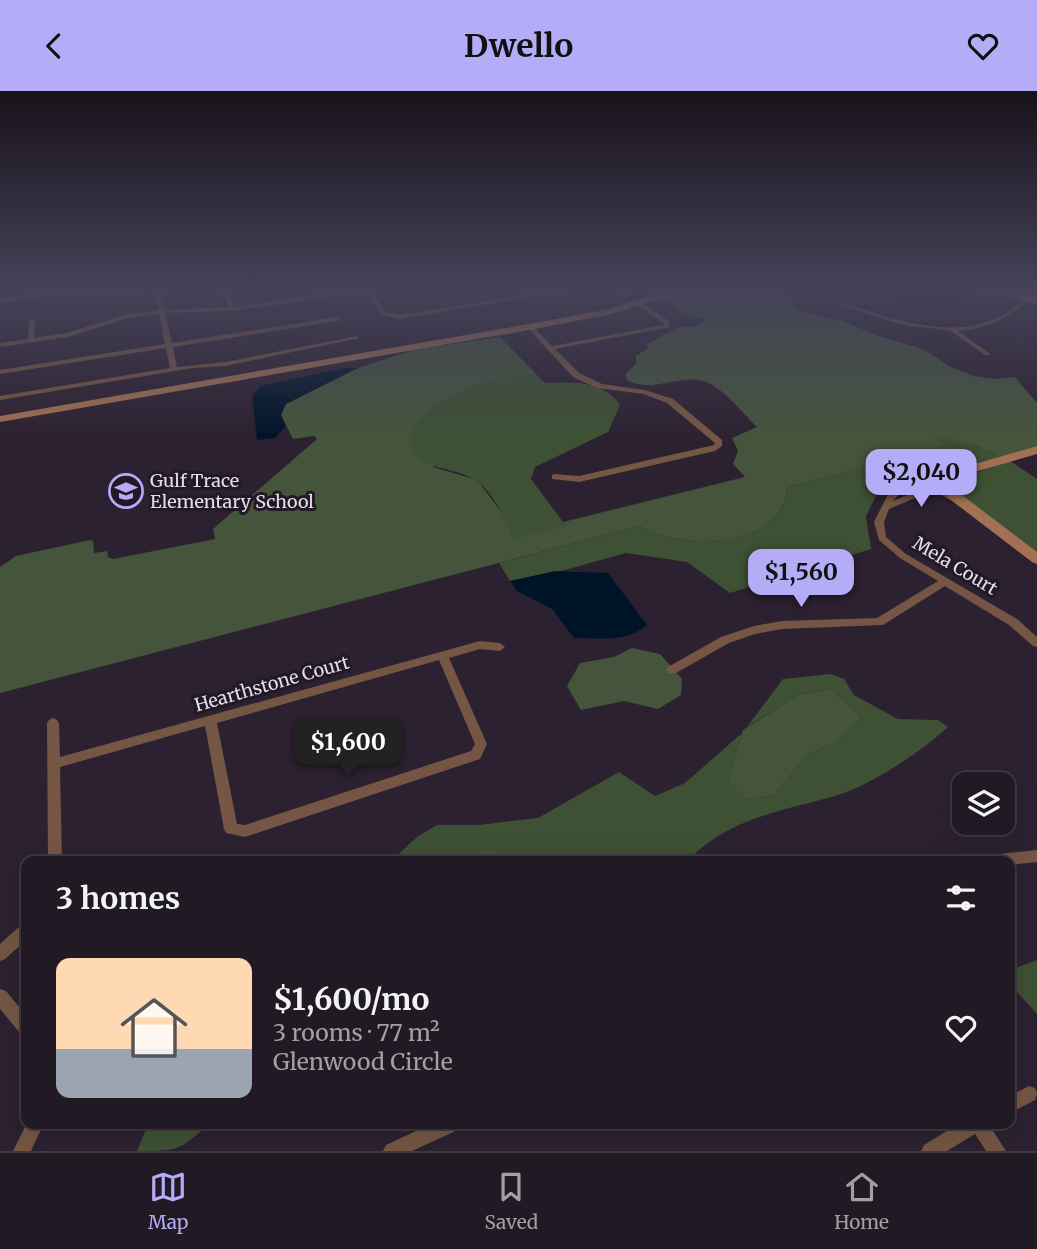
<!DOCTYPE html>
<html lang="en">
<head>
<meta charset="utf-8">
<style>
  :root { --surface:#211924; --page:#29222c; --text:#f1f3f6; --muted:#a2a0a6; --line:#3e3841; --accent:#b5acf8 }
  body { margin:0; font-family:Merriweather,serif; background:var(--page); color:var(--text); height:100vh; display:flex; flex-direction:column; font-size:26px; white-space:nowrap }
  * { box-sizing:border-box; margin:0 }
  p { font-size:23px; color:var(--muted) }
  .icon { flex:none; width:38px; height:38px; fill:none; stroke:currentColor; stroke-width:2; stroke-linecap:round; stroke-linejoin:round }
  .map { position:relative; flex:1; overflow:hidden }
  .sheet { position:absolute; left:21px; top:765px; width:994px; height:273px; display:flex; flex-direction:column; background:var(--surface); border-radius:14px; box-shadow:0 7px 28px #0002,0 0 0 2px var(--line) }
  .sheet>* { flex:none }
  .tools { position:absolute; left:952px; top:681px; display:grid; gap:14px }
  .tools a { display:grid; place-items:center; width:63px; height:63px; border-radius:14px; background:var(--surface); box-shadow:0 7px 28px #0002,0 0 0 2px var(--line); font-size:35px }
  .price { position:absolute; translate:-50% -60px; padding:0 16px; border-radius:14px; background:var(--accent); color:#111; font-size:23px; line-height:46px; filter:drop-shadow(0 2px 4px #0008) }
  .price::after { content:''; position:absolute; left:50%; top:42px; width:21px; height:16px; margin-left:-10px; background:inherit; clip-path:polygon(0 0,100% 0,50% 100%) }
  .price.on { background:#222; color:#fff }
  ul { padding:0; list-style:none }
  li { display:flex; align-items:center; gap:21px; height:175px; padding:0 35px }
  li span { display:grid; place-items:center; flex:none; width:196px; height:140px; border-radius:14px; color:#555 }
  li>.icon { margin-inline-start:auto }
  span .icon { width:84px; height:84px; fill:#fffc; stroke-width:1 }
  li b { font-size:30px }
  h2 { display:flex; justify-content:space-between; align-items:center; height:84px; padding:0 35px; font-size:30px }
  header { display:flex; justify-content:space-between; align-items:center; height:91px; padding:0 35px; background:var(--accent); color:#111; font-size:32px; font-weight:700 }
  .menu { display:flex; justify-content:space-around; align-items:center; height:98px; border-top:2px solid var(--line); background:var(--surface); font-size:19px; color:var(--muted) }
  .menu a { display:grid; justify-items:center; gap:4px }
  .menu .on { color:var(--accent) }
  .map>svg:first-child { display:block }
</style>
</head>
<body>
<header><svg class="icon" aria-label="back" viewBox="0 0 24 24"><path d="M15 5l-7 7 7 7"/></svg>Dwello<svg class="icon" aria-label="heart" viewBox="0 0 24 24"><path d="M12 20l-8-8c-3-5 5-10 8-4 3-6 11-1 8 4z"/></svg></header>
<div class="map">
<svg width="1037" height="1060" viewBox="0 0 1037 1060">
  <rect width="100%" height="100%" fill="#2c2130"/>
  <g fill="#44553c">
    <path d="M720,198h52l12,8h9l-4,5 14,10 40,9 35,15 45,13 27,18 24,9 24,3 17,-2 22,26v43l-37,11 -23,-11h-31l-159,41c0,62 -110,64 -147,39l-640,167v-126l16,-11 74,-16 3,1 1,12 13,-2 1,6 5,2 102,-20 -2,-10 104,-90 -3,-3 -21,3 -12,-24 5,-11 64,-33 41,-14 27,-8 82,-12 35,36 -11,5h-24l-67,89 44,13 26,34 11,24 51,-13 -2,-3 182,-45 -12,-13 5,-13 -6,-13 25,-11c-14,-14 -37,-42 -54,-46 -27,-7 -50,13 -76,-1l-2,-6 11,-10v-8l12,-8 -1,-4 32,-17h16l9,-6 38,-4 -36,-25z"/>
    <path d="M632,557l28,6 22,25 -1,16 -23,14 -34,-8 -43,9 -14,-24 13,-23 34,-6z"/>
    <path d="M831,598l30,28 -25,26 -28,11 -34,41 -28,4 -18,-18 15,-51 54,-35z"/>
    <path d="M489,759l41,11h-86l2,-2z"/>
  </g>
  <g fill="#3e5134">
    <path d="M704,200l40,26c-39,5 -53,5 -84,-20z"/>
    <path d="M535,282l10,10c27,-1 58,-3 75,22l-12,27 -73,35 -4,12 35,47 -52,13c-8,-19 -22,-49 -39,-59 -27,-17 -50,-4 -67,-40 14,-36 53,-53 90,-61 13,-3 24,-1 37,-6z"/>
    <path d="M930,343l47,12 23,11 -120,31 -14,28 5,33 -141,44 -43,-31 -61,-9 -65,18 -51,10 -11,-18 141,-37c36,25 148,23 147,-39l158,-41z"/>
    <path d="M1010,370l27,18v74l-83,-63 2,-11z"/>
    <path d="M831,583l13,5 10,16 44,24 40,1 10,7c-26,24 -75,57 -110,68 -57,17 -106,21 -151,66h-157l-41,-11 -45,11h-53l26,-24 20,-12h42l59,-7 81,-46 36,24 30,-13 57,-50 -13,48 17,18 28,-4 34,-41 28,-11 25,-26 -30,-28 -34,6 -50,32 36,-48z"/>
    <path d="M1037,869v54l-27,-30v-14z"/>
    <path d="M148,1033v-1l61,1c-30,27 -31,27 -72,27z"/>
  </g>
  <g fill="#001428">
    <path d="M894,198l36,1 43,8c-33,11 -49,12 -81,1z"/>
    <path d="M345,277h13l-72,36 -5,11 5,11 -11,12 -18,2 -5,-44 8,-10z"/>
    <path d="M555,480l53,2 39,52c-21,18 -47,13 -73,13l-22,-29 -35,-18 -7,-10z"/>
  </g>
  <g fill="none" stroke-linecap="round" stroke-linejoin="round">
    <g fill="#755644" fill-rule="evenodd">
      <path d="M69,198h81l-3,2 -71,1 -76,11v-4z"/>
      <path d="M154,198h6l5,21 63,-3 -6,-18h6l6,18 125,-18h17l-5,2 14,21 15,3 161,-26h16l-177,30 -19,-4 -15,-23 -134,19 -67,2 7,30 166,-26 3,2 -3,2 -165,26 4,20 48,-5 132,-26 3,2 -135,28 -32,2 -193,32v-4l170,-28 -4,-20 -166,26v-4l165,-26 -6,-30 -31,4 -60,19 -68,10v-4l28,-4 1,-18 3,-2 3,2 -1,17 33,-5 60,-19 31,-4z"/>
      <path d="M618,198h7l4,5 -5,1z"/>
      <path d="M1022,198h7l-9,8h-4v-2z"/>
      <path d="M1037,201l-1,8 -5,1 -1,-1z"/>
      <path d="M1027,206l2,1v2c-23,20 -41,28 -71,31l31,22 1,1 -3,2 -38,-26 -41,-4 -28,-8 -48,-16 5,-1c43,14 104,37 149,21 6,-2 14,-5 20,-9 7,-4 13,-12 21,-16z"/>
      <path d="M638,210l31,20v6l-114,22 24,24 23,11 43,6 28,9 49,41v6l-7,5 -136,31 -27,-3v-4l3,-1 24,2 135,-31 1,-2 -48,-40 -23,-9 -47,-6 -24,-11 -46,-50 5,-1 20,20 112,-21v-2l-28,-19v-2z"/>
      <path d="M931,387l3,1 11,11 15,7v4c-11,1 -21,-7 -28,-15l-5,7 -38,16 -5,13 2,15 20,17 111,65 20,18v10l-4,-1 -24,-21 -64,-39 -62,39 -101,4 -27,5 -26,9 -53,30h-8l-2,-3 2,-3 53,-30 33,-11 28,-5 95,-3 61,-37 -38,-23 -21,-18 -5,-18 13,-26 8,-8zM923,395l-2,3 -28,12 8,-9z"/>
      <path d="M480,550l20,2 5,4 -5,4 -20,-2 -31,9 38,86 -7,15 -235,78 -19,-4 -2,-4 -19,-103 -145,41 2,94h-14l-1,-138 2,-3 4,-2 4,2 2,3 1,34zM439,569l36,84 -4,7 -226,74 -8,-1 -20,-101z"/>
      <path d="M1037,759v12l-27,3v-4h-28l2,-4 5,-2z"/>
      <path d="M26,832v17l-21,19 -5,2v-17l21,-19z"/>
      <path d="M0,898l6,2 20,24v20l-6,-2 -20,-24z"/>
      <path d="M1029,995l6,2 2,5 -2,7 -25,13v-17z"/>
      <path d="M27,1032h17l-13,28h-18z"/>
      <path d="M433,1032h29l-2,6 -48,22h-29l3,-6z"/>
      <path d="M960,1032h28l18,28h-20l-11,-17 -28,17h-26l3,-6z"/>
    </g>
    <g fill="#a27153" fill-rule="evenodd">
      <path d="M685,198h27l-49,9 -52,16 -76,15 -535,93v-6l535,-93 74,-14 53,-17z"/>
      <path d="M974,198h18l45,9v6z"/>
      <path d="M1037,355v8l-73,21 -9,9 3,8 79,60v12l-5,-2 -85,-65 -5,-15 -11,3 -6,-4 1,-3z"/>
    </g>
  </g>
  <linearGradient id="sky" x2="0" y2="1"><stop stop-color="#18121a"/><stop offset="0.57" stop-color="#454359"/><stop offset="1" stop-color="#454359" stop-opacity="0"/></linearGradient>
  <rect width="1037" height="347" fill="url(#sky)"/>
  <defs>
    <g id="school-ring" transform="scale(1.75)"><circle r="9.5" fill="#221826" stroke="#b5acf8" stroke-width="1.5"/><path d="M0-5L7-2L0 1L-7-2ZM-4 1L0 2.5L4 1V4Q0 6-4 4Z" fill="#b5acf8"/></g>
  </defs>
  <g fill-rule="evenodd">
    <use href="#school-ring" x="126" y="400"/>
  </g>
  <g text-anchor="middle" stroke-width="6" stroke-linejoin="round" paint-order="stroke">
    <g font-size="18" fill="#e5dee8" stroke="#221826" text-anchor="start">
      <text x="150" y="396">Gulf Trace<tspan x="150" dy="21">Elementary School</tspan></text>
    </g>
    <g font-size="18" fill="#e5dee8" stroke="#221826">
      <text transform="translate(955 475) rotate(31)" y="6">Mela Court</text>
      <text transform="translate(272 593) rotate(-16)" y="6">Hearthstone Court</text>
    </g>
  </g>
</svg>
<div class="tools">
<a><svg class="icon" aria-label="layers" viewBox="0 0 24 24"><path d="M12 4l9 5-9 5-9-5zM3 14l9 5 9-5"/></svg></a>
</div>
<b class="price" style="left:921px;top:418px">$2,040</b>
<b class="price" style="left:801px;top:518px">$1,560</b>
<b class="price on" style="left:348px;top:688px">$1,600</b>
<section class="sheet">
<h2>3 homes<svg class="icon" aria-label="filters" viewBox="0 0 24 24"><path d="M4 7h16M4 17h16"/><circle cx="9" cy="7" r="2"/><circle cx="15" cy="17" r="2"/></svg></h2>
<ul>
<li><span style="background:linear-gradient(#ffd9b3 65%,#9aa5b1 0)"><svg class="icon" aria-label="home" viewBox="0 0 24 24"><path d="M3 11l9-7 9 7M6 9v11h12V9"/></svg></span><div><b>$1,600/mo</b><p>3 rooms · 77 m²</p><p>Glenwood Circle</p></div><svg class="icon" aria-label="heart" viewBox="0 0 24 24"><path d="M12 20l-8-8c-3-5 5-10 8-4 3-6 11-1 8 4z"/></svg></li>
</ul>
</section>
</div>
<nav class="menu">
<a class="on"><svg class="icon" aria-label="map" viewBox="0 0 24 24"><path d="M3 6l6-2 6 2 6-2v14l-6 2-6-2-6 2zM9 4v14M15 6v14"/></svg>Map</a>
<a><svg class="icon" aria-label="saved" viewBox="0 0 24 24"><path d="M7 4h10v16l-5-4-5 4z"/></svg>Saved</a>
<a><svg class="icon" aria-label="home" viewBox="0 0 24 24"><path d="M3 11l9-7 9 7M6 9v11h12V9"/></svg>Home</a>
</nav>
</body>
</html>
